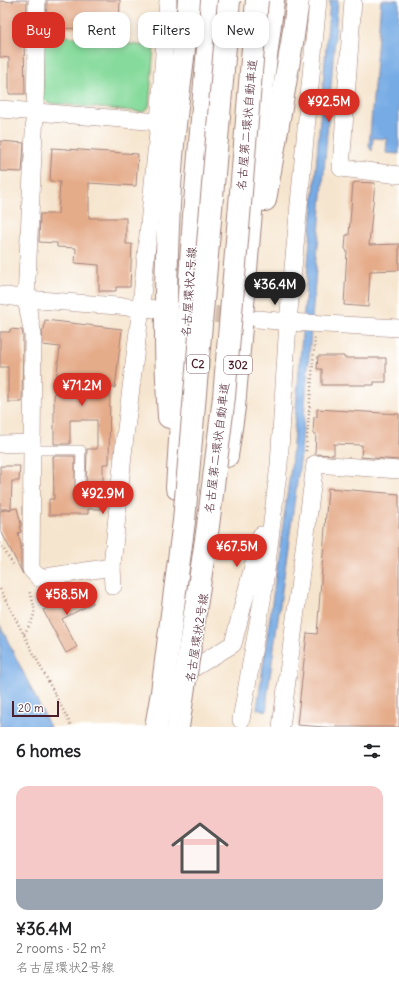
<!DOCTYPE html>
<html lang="en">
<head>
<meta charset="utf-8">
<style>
  :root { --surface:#fff; --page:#f2f2f2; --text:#202124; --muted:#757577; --line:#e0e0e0; --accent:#d93025 }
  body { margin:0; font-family:Delius,"Klee One",sans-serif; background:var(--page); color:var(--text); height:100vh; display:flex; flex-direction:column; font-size:15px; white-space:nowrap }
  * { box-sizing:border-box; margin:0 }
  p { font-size:13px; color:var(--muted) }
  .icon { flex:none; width:22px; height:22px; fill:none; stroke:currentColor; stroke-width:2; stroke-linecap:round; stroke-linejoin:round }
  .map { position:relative; height:727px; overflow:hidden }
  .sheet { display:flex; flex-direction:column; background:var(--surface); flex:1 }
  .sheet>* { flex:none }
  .top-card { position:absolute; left:12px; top:12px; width:375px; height:36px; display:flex; gap:8px }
  .scale { position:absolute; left:12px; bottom:10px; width:47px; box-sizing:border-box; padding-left:4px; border:2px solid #4a1f2b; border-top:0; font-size:11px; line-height:14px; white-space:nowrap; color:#4a1f2b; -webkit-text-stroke:3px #fff; paint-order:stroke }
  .price { position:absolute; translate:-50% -34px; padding:0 9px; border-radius:14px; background:var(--accent); color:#fff; font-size:13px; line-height:26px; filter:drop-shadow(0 1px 2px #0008) }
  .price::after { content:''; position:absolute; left:50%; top:24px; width:12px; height:9px; margin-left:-6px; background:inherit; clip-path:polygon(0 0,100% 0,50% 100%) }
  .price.current { background:#222; color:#fff }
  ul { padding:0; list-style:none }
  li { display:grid; align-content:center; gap:8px; height:212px; padding:0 16px }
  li+li { border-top:1px solid var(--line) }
  li span { display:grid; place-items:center; height:124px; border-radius:12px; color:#555 }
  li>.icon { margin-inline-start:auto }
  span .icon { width:72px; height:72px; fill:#fffc; stroke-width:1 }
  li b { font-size:17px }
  h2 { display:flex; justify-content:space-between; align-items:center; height:48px; padding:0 16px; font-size:17px }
  .tag { padding:0 14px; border-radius:12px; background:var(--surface); box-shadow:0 2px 6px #0003; font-size:14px; line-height:36px }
  .tag.current { background:var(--accent); color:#fff }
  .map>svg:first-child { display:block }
</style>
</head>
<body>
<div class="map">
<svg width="399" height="727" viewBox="0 0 399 727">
  <rect width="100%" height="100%" fill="#fff"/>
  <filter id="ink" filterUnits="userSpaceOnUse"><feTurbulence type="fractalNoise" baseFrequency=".025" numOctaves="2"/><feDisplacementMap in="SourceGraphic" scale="8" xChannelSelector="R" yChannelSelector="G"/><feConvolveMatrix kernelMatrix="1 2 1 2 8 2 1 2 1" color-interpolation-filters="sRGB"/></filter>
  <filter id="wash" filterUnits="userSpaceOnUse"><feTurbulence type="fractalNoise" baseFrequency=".012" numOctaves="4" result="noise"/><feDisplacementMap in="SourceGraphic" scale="16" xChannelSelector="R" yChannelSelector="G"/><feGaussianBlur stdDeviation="0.9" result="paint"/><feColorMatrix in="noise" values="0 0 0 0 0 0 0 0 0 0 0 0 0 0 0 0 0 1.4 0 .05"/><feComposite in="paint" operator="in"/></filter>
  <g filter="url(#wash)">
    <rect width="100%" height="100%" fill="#f6e5ce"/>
    <path fill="#86da9b" stroke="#687c63" d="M43,33l111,14 -5,60 -6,5 -95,-9 -5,-5z"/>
    <g fill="#76abe4" stroke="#606588">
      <path d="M330,0h8l-37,454 -34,244v13l-10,-2 34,-242z"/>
      <path d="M381,0h18v154l-13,-1 1,-14 -14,-1 -1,13 -3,-4z"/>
      <path d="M0,625l50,102h-50z"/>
    </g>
    <g id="blocks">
      <g fill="#e5ac8a">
        <path d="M13,0h14l-1,28h-1v10h-1l1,56h-16v-36l-9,-1v-56l13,1z"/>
        <path d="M47,0h73l-1,29 -73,-1z"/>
        <path d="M0,141l24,2 -2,29 -22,-1z"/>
        <path d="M52,148l86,6 -2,32 -47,-3v35h37v26h6l-2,43h-14v4h-17v-26l-24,-2 1,-15 -19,-1v-4l-18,-1 1,-28h18l2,-32 -10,-1z"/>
        <path d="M355,182l20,1 -6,62 30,-1v26l-29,1 -2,36 -24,-2 3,-54 -2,-2 1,-14h3l4,-52h2z"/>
        <path d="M45,320l77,9 -7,59 -5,-1 -1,77h-6v45h-15v5h-19v1h-20v-16h5l-1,-43h22v32l4,4 4,-1 3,-5 1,-37h10v-29h-27v24h-16v-46l6,-51 -17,-2 -1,-15h2z"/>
        <path d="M10,329l12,1 1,6 -1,66h-14v-35h-8v-35h10z"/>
        <path d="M318,356h26v2h42v24h-12v3h-52v-16h-5z"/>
        <path d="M317,409l82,5v46l-38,-3 1,-12 -28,-1v11l-19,-1 1,-20h-3l1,-17h3z"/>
        <path d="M0,466h20l-1,15h-7l-1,28h-11z"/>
        <path d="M328,488l71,6v233h-75l-27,-2 10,-92 10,1z"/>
        <path d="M17,508l4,16v2l-1,1 1,5 -3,1 3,12v24l2,5 -23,-45v-18z"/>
        <path d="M86,588l7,15 -31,16 15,28 -11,6 -23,-43z"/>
      </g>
    </g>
  </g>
  <g filter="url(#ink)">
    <use href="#blocks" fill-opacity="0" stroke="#a0827c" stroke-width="1"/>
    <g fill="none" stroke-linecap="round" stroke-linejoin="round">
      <path stroke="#d4bdad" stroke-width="17" stroke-dasharray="17 8" stroke-linecap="butt" d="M190,312l52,5"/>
      <g stroke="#a0827c" stroke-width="10">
        <path id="lane" d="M32,450h49l-1,36"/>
      </g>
      <g stroke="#a0827c" stroke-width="18">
        <g id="street">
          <path d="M37,0l-2,112 -9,187 7,36 -2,234 8,9 73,-11"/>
          <path d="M353,0l-12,168 58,7"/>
          <path d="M0,109l159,13"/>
          <path d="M0,295l26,4 130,10"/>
          <path d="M258,319l30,3 111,6"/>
          <path d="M0,444l32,-1"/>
          <path d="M113,586l-1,-19 12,-122 17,-138 18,-185 9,-122"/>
          <path d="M192,669l41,-25 28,-109"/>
          <path d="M241,720l22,-125 16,-130 9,-143 30,-322"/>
          <path d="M281,727l34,-263 84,6"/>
        </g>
      </g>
      <g stroke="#a0827c" stroke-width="24">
        <g id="highway">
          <path d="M265,200l27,-157 6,-43"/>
          <path d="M169,417c-6,-87 -3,-174 3,-260 4,-53 13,-105 17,-157"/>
          <path d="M227,456l7,-49 27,-309 12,-98"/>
          <path d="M177,488l17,-273 18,-215"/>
        </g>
      </g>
      <g stroke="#a0827c" stroke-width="2.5" stroke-dasharray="1 3" stroke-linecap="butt">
        <path d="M306,451l9,-113"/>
        <path d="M0,543l14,23"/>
        <path d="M0,589l72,138"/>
        <path d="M24,634c11,-18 14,-22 5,-43"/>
      </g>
      <use href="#lane" stroke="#fff" stroke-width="9"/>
      <use href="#street" stroke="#fff" stroke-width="17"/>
      <use href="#highway" stroke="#fff" stroke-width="22"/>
      <g stroke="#a0827c" stroke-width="24" stroke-linecap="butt">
        <g id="highway-bridge">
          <path d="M156,727l6,-35 22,-171 45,-521"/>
          <path d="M178,727l30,-201 16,-129 33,-397"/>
        </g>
      </g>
      <use href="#highway-bridge" stroke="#fff" stroke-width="22"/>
    </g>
  </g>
  <g text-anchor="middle" stroke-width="3" stroke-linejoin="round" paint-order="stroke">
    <g fill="#fff" stroke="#80626b" stroke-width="1">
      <rect x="187" y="355" width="22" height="18" rx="3"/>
      <rect x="224" y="356" width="28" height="18" rx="3"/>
    </g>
    <g font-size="11" font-weight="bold" fill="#4a1f2b">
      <text x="198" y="368">C2</text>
      <text x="238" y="369">302</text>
    </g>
    <g font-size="12" fill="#4a1f2b" stroke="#fff">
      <text transform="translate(247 125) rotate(-85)" y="4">名古屋第二環状自動車道</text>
      <text transform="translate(189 292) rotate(-86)" y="4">名古屋環状2号線</text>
      <text transform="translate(217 448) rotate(-83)" y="4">名古屋第二環状自動車道</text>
      <text transform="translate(197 638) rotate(-81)" y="4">名古屋環状2号線</text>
    </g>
  </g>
</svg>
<div class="scale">20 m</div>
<b class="price" style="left:329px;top:123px">¥92.5M</b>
<b class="price current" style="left:275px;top:306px">¥36.4M</b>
<b class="price" style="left:82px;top:407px">¥71.2M</b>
<b class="price" style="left:103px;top:515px">¥92.9M</b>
<b class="price" style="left:237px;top:568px">¥67.5M</b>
<b class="price" style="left:67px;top:616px">¥58.5M</b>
<div class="top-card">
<a class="tag current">Buy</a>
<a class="tag">Rent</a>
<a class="tag">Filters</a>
<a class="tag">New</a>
</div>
</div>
<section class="sheet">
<h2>6 homes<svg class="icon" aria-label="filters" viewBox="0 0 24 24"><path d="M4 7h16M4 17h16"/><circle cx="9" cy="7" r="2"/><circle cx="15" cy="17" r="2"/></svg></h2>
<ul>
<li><span style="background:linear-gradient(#f6c9c9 75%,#9aa5b1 0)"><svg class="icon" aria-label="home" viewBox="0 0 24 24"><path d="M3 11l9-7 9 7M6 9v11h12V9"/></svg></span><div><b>¥36.4M</b><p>2 rooms · 52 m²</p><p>名古屋環状2号線</p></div></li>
</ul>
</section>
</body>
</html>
